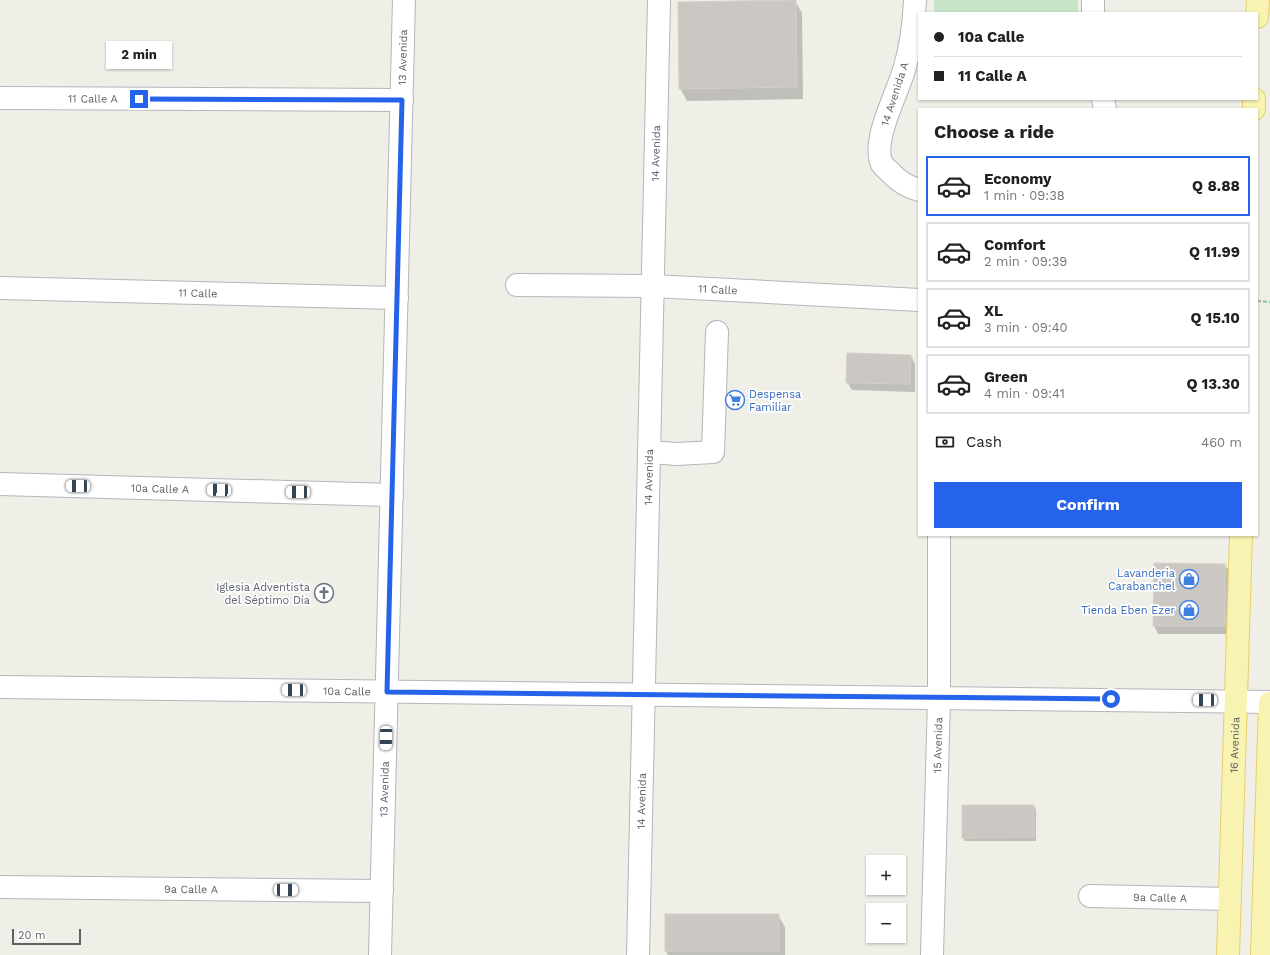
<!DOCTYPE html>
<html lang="en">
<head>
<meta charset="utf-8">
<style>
  body { margin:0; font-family:"Work Sans",sans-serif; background:#f2f2f2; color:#222; height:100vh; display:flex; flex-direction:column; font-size:15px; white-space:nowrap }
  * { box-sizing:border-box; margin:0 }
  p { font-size:13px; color:#767676 }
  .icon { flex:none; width:22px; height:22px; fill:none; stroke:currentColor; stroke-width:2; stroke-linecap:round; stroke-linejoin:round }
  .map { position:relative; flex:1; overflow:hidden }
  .details { position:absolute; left:918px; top:108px; width:340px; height:428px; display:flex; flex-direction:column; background:#fff; border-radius:0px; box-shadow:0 1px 3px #0004 }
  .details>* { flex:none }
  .top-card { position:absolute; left:918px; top:12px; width:340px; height:88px; border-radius:0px; box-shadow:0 1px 3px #0004; display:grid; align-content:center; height:88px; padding:0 16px; background:#fff }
  .tools { position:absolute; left:866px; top:855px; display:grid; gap:8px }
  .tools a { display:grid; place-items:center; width:40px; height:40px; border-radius:0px; background:#fff; box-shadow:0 1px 3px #0004; font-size:20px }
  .scale { position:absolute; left:12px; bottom:10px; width:69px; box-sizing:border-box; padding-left:4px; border:2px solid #5e6166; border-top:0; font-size:11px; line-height:14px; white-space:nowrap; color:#5e6166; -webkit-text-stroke:3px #fff; paint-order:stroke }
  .end { position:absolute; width:18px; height:18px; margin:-9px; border:5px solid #2563eb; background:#fff; box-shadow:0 0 0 2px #fff }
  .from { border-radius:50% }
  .bubble { position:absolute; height:28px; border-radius:0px; background:#fff; box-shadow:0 1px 3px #0004; font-size:13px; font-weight:700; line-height:28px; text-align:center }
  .car { position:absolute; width:12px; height:24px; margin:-12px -6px; border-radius:5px; box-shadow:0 0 3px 1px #0007; background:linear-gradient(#fff 24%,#345 0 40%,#fff 0 76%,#345 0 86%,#fff 0) }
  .top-card b { display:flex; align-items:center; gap:14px; height:38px; font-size:15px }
  .top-card b+b { border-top:1px solid #e0e0e0 }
  .top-card i { width:10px; height:10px; background:#222 }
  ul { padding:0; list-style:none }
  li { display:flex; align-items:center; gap:12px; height:60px; margin:0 8px 6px; padding:0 8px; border:2px solid #e0e0e0; border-radius:0px }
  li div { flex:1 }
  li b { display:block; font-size:15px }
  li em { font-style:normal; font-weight:700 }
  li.on { border-color:#2563eb }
  li>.icon { width:36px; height:36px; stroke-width:1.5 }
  h2 { padding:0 16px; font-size:18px; line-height:48px }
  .pay { display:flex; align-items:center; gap:10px; height:44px; padding:0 16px; font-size:15px }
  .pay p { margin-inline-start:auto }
  .action { display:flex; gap:8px; margin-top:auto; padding:8px 16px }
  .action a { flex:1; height:46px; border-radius:0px; background:#2563eb; color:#fff; font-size:16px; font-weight:700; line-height:46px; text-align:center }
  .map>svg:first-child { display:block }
  .green { fill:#c6e5c8 }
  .shadow { fill:#0003 }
  .building { fill:#cbc8c4; stroke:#d4d0c6 }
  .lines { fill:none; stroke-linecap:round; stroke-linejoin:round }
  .minor-casing { stroke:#b4b6ba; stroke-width:24 }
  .major-casing { stroke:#e7ce68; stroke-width:24 }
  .path { stroke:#9fc6ad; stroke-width:2.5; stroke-dasharray:4 2; stroke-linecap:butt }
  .minor { stroke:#fff; stroke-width:22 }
  .major { stroke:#f9f3b2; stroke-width:22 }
  .route { stroke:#2563eb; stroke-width:5 }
  .labels { text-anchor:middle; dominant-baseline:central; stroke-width:3.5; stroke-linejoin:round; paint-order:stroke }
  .street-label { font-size:11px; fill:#5e6166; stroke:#fff }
  .shop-label { font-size:11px; fill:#366cbe; stroke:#fff; text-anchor:end }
  .worship-label { font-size:11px; fill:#5b616d; stroke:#fff; text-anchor:end }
</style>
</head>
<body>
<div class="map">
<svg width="1270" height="955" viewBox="0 0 1270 955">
  <rect width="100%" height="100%" fill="#efeee7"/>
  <rect class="green" x="934" y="0" width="144" height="13"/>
  <g class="shadow">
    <polygon points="795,1 802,13 803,99 687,101 680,88"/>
    <polygon points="911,356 915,364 915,392 852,390 847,382"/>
    <polygon points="1225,565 1230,573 1229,634 1158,634 1154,626"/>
    <polygon points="1034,806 1036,810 1036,841 965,841 963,838"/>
    <polygon points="666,915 778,915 785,927 785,955 668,955 666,951"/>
  </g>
  <g class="building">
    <polygon points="796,0 797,87 679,89 678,2"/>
    <polygon points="847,353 911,355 910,384 846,383"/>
    <polygon points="1154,563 1225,564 1225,626 1153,626"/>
    <polygon points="962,805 1034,805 1034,837 962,838"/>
    <rect x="665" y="914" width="114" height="37"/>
  </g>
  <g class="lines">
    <defs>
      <g id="minor">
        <path d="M915,0C914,23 911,47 904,70C898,92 871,141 882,164C884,167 888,170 891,173C899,182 908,187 919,190"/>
        <polyline points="1093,0 1093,13"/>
        <path id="s1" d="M0,98L402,100"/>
        <polyline points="1103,99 1105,109"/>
        <path id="s2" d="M517,285L653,286L919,300"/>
        <path id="s3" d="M0,288L397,298"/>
        <polyline points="649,452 677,454 713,452 717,332"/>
        <path id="s4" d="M0,484L392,495"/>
        <path id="s5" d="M0,687L1270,702"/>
        <path id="s6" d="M0,887L382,891"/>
        <path id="s7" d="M1090,896L1230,899"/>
        <path id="s8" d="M380,955L404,0"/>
        <path id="s9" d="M638,955L659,0"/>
        <path id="s10" d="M932,955L939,698V535"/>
      </g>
      <g id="major">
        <polyline points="1257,17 1258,0"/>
        <polyline points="1254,109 1254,99"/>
        <path id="s11" d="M1228,955L1241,535"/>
        <polyline points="1262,955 1270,703"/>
      </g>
    </defs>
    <use href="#minor" class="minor-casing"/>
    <use href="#major" class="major-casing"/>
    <polyline class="path" points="1257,301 1270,302"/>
    <use href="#minor" class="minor"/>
    <use href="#major" class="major"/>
  </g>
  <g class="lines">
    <polyline class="route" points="139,99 402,100 387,692 1111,699"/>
  </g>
  <defs>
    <symbol id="supermarket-ring" viewBox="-11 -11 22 22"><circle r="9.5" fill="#fff" stroke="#3f7fe0" stroke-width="1.5"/><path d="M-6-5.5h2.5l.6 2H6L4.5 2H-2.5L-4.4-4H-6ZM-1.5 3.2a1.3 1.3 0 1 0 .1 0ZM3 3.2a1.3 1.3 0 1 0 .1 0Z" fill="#3f7fe0"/></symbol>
    <symbol id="shop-ring" viewBox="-11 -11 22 22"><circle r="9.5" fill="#fff" stroke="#3f7fe0" stroke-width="1.5"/><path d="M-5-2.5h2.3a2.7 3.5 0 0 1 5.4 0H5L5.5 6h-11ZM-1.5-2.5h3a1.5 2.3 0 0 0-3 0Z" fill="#3f7fe0"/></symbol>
    <symbol id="church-ring" viewBox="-11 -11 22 22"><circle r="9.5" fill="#fff" stroke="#6b7280" stroke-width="1.5"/><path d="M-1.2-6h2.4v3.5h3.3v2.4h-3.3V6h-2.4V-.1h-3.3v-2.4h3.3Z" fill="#6b7280"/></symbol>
  </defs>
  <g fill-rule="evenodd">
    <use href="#supermarket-ring" x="724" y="389" width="22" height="22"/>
    <use href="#shop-ring" x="1178" y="568" width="22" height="22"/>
    <use href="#church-ring" x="313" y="582" width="22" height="22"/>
    <use href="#shop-ring" x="1178" y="599" width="22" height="22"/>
  </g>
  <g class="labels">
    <g class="street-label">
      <text stroke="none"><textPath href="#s8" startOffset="898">13 Avenida</textPath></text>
      <text transform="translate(895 94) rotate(-72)">14 Avenida A</text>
      <text stroke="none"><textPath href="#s1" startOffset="93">11 Calle A</textPath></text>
      <text stroke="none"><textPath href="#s9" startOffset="802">14 Avenida</textPath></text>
      <text stroke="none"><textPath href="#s2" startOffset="201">11 Calle</textPath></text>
      <text stroke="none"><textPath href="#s3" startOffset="198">11 Calle</textPath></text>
      <text stroke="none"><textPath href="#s9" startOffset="478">14 Avenida</textPath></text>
      <text stroke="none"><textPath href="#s4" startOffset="160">10a Calle A</textPath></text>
      <text stroke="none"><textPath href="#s5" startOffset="347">10a Calle</textPath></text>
      <text stroke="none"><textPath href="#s10" startOffset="210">15 Avenida</textPath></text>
      <text stroke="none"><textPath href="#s11" startOffset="210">16 Avenida</textPath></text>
      <text stroke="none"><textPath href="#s8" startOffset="166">13 Avenida</textPath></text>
      <text stroke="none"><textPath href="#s9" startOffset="154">14 Avenida</textPath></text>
      <text stroke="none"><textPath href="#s6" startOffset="191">9a Calle A</textPath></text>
      <text stroke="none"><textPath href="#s7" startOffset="70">9a Calle A</textPath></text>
    </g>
    <g class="shop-label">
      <text x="749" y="394" text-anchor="start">Despensa<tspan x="749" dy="13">Familiar</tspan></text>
      <text x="1175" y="573">Lavanderia<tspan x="1175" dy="13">Carabanchel</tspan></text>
      <text x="1175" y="610">Tienda Eben Ezer</text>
    </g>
    <g class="worship-label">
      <text x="310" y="587">Iglesia Adventista<tspan x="310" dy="13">del Séptimo Día</tspan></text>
    </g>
  </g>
</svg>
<div class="tools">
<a>+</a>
<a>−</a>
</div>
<div class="scale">20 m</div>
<i class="end from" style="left:1111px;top:699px"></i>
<i class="end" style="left:139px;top:99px"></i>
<div class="bubble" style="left:106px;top:41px;width:66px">2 min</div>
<i class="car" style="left:78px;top:486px;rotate:271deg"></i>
<i class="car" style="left:219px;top:490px;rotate:272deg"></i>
<i class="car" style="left:298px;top:492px;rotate:271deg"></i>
<i class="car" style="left:294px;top:690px;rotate:271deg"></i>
<i class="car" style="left:1205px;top:700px;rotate:271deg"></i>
<i class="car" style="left:386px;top:738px;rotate:181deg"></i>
<i class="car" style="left:286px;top:890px;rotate:90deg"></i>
<div class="top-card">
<b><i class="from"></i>10a Calle</b>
<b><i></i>11 Calle A</b>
</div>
<section class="details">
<h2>Choose a ride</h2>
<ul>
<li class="on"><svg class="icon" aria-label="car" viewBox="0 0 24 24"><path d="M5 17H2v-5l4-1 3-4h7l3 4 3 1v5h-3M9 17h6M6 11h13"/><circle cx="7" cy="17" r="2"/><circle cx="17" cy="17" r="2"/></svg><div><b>Economy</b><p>1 min · 09:38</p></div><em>Q 8.88</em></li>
<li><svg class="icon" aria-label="car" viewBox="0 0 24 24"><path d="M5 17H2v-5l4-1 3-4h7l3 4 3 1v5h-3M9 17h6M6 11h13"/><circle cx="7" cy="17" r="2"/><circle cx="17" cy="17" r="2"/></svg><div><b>Comfort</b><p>2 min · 09:39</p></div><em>Q 11.99</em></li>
<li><svg class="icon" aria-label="car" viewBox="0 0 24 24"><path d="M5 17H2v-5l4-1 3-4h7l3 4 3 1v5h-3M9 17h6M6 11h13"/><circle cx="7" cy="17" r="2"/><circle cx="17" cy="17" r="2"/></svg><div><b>XL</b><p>3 min · 09:40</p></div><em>Q 15.10</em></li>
<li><svg class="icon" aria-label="car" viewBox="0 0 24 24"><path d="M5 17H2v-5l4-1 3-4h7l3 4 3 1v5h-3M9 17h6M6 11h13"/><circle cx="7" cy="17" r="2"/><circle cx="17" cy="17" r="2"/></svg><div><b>Green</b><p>4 min · 09:41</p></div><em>Q 13.30</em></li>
</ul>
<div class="pay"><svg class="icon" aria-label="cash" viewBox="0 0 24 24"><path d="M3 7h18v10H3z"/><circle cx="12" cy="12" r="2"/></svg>Cash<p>460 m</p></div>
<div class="action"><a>Confirm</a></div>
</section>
</div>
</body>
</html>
